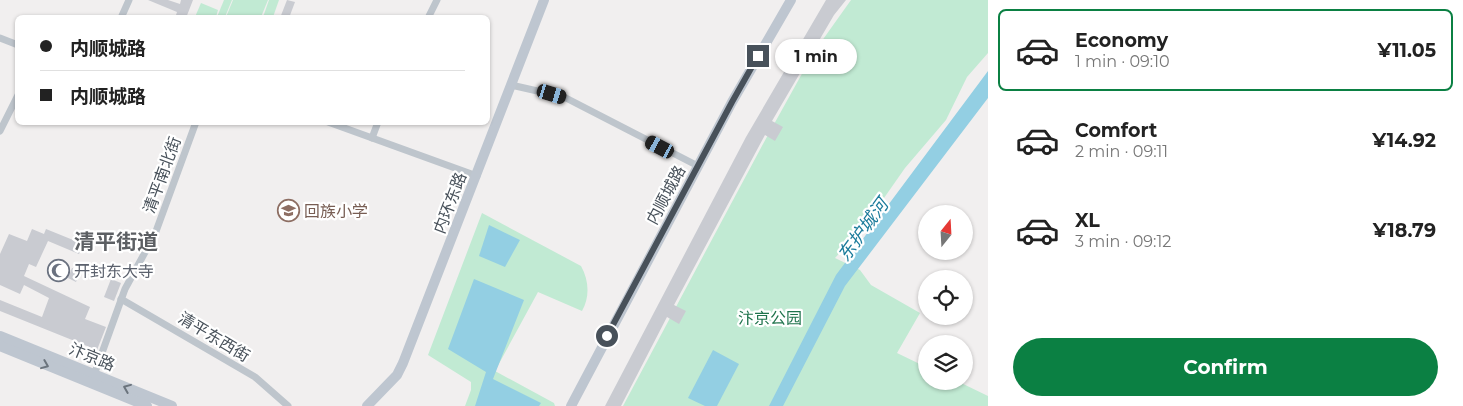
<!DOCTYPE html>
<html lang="en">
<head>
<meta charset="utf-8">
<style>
  body { margin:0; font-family:Montserrat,"Noto Sans SC",sans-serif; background:#f2f2f2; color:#222; height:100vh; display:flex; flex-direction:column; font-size:19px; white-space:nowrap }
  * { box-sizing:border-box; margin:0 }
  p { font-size:16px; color:#767676 }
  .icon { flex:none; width:28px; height:28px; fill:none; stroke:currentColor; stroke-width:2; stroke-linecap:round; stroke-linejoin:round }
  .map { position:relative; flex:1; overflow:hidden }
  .panel { display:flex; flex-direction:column; background:#fff; width:475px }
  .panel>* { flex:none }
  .top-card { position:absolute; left:15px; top:15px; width:475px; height:110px; border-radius:8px; box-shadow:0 1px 4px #0004; display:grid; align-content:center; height:110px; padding:0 25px; background:#fff }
  .needle { width:32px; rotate:18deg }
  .tools { position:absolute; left:918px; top:205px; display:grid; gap:10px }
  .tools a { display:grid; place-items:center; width:55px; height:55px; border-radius:50%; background:#fff; box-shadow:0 1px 4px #0004; font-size:25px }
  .end { position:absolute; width:22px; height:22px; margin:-11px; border:6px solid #48515a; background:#fff; box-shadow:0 0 0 2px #fff }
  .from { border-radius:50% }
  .bubble { position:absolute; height:35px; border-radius:18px; background:#fff; box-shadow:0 1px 4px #0004; font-size:16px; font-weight:700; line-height:35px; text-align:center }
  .car { position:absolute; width:15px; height:30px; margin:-15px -8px; border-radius:6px; box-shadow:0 0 4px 1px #0007; background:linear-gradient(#222 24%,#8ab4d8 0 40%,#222 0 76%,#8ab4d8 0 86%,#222 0) }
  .top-card b { display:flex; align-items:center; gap:18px; height:48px; font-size:19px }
  .top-card b+b { border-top:1px solid #e0e0e0 }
  .top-card i { width:12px; height:12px; background:#222 }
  ul { padding:9px 0 0; list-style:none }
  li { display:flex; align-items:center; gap:15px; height:82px; margin:0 10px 8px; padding:0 15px; border:2px solid transparent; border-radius:8px }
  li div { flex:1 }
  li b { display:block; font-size:19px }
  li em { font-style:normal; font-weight:700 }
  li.active { border-color:#0b8043 }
  li>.icon { width:45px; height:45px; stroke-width:1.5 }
  .action { display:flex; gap:10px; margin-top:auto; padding:10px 25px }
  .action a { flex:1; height:58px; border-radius:30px; background:#0b8043; color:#fff; font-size:20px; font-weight:700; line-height:58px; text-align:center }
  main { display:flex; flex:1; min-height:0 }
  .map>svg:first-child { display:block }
  .green { fill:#c1ead3 }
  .water { fill:#93cfe3 }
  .building { fill:#c9cbd1 }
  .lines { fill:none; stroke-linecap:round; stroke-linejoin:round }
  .street { stroke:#bec5cc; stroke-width:7 }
  .secondary { stroke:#bec6d0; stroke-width:10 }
  .oneway { stroke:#6b747d }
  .route { stroke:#48515a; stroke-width:6 }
  .labels { text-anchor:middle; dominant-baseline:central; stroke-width:4.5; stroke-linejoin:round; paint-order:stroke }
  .street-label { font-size:16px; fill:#48515a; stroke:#fff }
  .education-label { font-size:16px; fill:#785e54; stroke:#fff; text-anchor:start }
  .worship-label { font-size:16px; fill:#5b616d; stroke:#fff; text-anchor:start }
  .park-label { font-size:16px; fill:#20744d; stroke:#fff }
  .water-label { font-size:18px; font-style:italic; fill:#1b7b9b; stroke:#fff }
  .district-label { font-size:21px; font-weight:bold; fill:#5c5f63; stroke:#fff }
</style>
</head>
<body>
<main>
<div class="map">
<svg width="988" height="406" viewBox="0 0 988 406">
  <rect width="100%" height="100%" fill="#f1efef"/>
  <g class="green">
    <polygon points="224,0 232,0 225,17 217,17"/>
    <polygon points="233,0 268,0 261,17 226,17"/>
    <polygon points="269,0 279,0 273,17 263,17"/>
    <polygon points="851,0 988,0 988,53 967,77 946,120 905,168 863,228 835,258 860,270 871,285 920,313 897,353 926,367 926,381 957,381 988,396 988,406 623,406 763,144 814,52"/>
    <polygon points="201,3 218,10 216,17 195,17"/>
    <path d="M482,213L581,266C589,280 590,297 582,311L538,292L495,371L554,403L555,406H465L471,390V382L428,355Z"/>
  </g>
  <g class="water">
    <polygon points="988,71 988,98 845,286 783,406 769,406 836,275"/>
    <polygon points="489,225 520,240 505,267 479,256"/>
    <polygon points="474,279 524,300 493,379 541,403 539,406 475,406 486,372 448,349"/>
    <polygon points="713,350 739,364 717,406 705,406 688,398"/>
  </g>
  <g class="building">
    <polygon points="148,0 168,0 180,4 181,0 193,0 186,18 175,18 177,12"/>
    <polygon points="287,0 295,2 289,18 280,18"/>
    <polygon points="826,0 846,0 834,15 772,121 783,127 775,141 765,135 674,305 686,311 679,324 667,317 621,406 605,406 746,137"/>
    <polygon points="32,229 44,234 46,229 83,244 79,254 48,241 36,267 29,264 24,276 90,307 85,319 106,327 97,350 0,311 0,300 42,317 49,298 24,285 20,294 0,285 0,254 9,234 27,241"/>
    <polygon points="72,268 80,271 76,282 68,278"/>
    <polygon points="111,279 121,283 114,301 104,297"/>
  </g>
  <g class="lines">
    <g class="street">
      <polyline points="121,18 129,0"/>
      <polyline points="428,18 437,0"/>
      <polyline points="0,38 18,45"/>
      <polyline points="511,85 564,97 698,166"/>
      <polyline points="328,122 477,176"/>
      <polyline points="0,131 18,95"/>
      <polyline points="372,138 378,122"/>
      <polyline points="121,299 255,377 288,406"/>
      <polyline points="94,375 125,289 155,234 196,122"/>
    </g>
    <g class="secondary">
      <polyline points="0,336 172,406"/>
      <polyline points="0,346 147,406"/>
      <polyline points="367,406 397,375 403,363 544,0"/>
      <polyline points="571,406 732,102 791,0"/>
    </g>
  </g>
  <defs><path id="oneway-chevron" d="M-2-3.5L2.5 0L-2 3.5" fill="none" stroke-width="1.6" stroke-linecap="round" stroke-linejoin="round" transform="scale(1.25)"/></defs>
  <g class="oneway">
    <use href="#oneway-chevron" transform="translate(45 365) rotate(22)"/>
    <use href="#oneway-chevron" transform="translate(127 388) rotate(-158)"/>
  </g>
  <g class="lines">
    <polyline class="route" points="607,336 732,102 758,56"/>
  </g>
  <defs>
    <symbol id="school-ring" viewBox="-11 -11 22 22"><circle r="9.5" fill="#fff" stroke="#8d6e63" stroke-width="1.5"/><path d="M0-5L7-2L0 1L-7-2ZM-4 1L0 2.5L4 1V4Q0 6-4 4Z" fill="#8d6e63"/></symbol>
    <symbol id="mosque-ring" viewBox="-11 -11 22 22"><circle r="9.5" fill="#fff" stroke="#6b7280" stroke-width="1.5"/><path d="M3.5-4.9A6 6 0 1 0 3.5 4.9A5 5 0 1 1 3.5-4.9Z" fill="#6b7280"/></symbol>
  </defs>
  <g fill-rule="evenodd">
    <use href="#school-ring" x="276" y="198" width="25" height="25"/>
    <use href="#mosque-ring" x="46" y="258" width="25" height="25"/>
  </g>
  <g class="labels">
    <g class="street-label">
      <text transform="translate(162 175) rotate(-70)">清平南北街</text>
      <text transform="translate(666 195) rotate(-62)">内顺城路</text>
      <text transform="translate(450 203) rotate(-69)">内环东路</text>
      <text transform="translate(214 337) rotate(31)">清平东西街</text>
      <text transform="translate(92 357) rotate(22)">汴京路</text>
    </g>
    <g class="education-label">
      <text x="304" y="211">回族小学</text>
    </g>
    <g class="worship-label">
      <text x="74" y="271">开封东大寺</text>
    </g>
    <g class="park-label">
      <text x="770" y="318">汴京公园</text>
    </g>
    <g class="water-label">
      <text transform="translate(863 230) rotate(-54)">东护城河</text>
    </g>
    <g class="district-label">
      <text x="116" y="241">清平街道</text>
    </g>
  </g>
</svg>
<div class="tools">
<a><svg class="needle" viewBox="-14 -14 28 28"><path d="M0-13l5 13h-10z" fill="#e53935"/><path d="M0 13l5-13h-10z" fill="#767676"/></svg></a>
<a><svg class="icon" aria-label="locate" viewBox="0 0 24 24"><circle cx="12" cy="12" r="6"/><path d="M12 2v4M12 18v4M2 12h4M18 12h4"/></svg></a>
<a><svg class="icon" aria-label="layers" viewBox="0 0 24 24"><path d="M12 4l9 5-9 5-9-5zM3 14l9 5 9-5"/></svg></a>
</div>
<i class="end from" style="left:607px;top:336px"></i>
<i class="end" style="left:758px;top:56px"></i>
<div class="bubble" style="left:775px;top:39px;width:82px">1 min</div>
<i class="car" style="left:552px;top:94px;rotate:107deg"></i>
<i class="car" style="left:660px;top:147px;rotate:298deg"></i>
<div class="top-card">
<b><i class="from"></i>内顺城路</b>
<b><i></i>内顺城路</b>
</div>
</div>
<section class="panel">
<ul>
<li class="active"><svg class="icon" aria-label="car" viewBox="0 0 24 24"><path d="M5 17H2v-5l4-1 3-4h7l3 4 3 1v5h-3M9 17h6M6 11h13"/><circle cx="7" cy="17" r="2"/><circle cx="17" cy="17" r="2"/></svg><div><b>Economy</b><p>1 min · 09:10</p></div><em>¥11.05</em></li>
<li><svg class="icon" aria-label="car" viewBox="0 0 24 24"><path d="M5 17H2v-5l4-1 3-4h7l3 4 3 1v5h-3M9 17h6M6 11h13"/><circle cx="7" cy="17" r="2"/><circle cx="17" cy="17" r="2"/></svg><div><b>Comfort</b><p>2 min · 09:11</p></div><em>¥14.92</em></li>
<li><svg class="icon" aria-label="car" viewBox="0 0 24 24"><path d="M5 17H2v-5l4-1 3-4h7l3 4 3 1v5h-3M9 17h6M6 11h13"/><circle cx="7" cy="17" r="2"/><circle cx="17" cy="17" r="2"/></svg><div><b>XL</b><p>3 min · 09:12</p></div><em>¥18.79</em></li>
</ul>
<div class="action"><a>Confirm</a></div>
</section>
</main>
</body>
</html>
